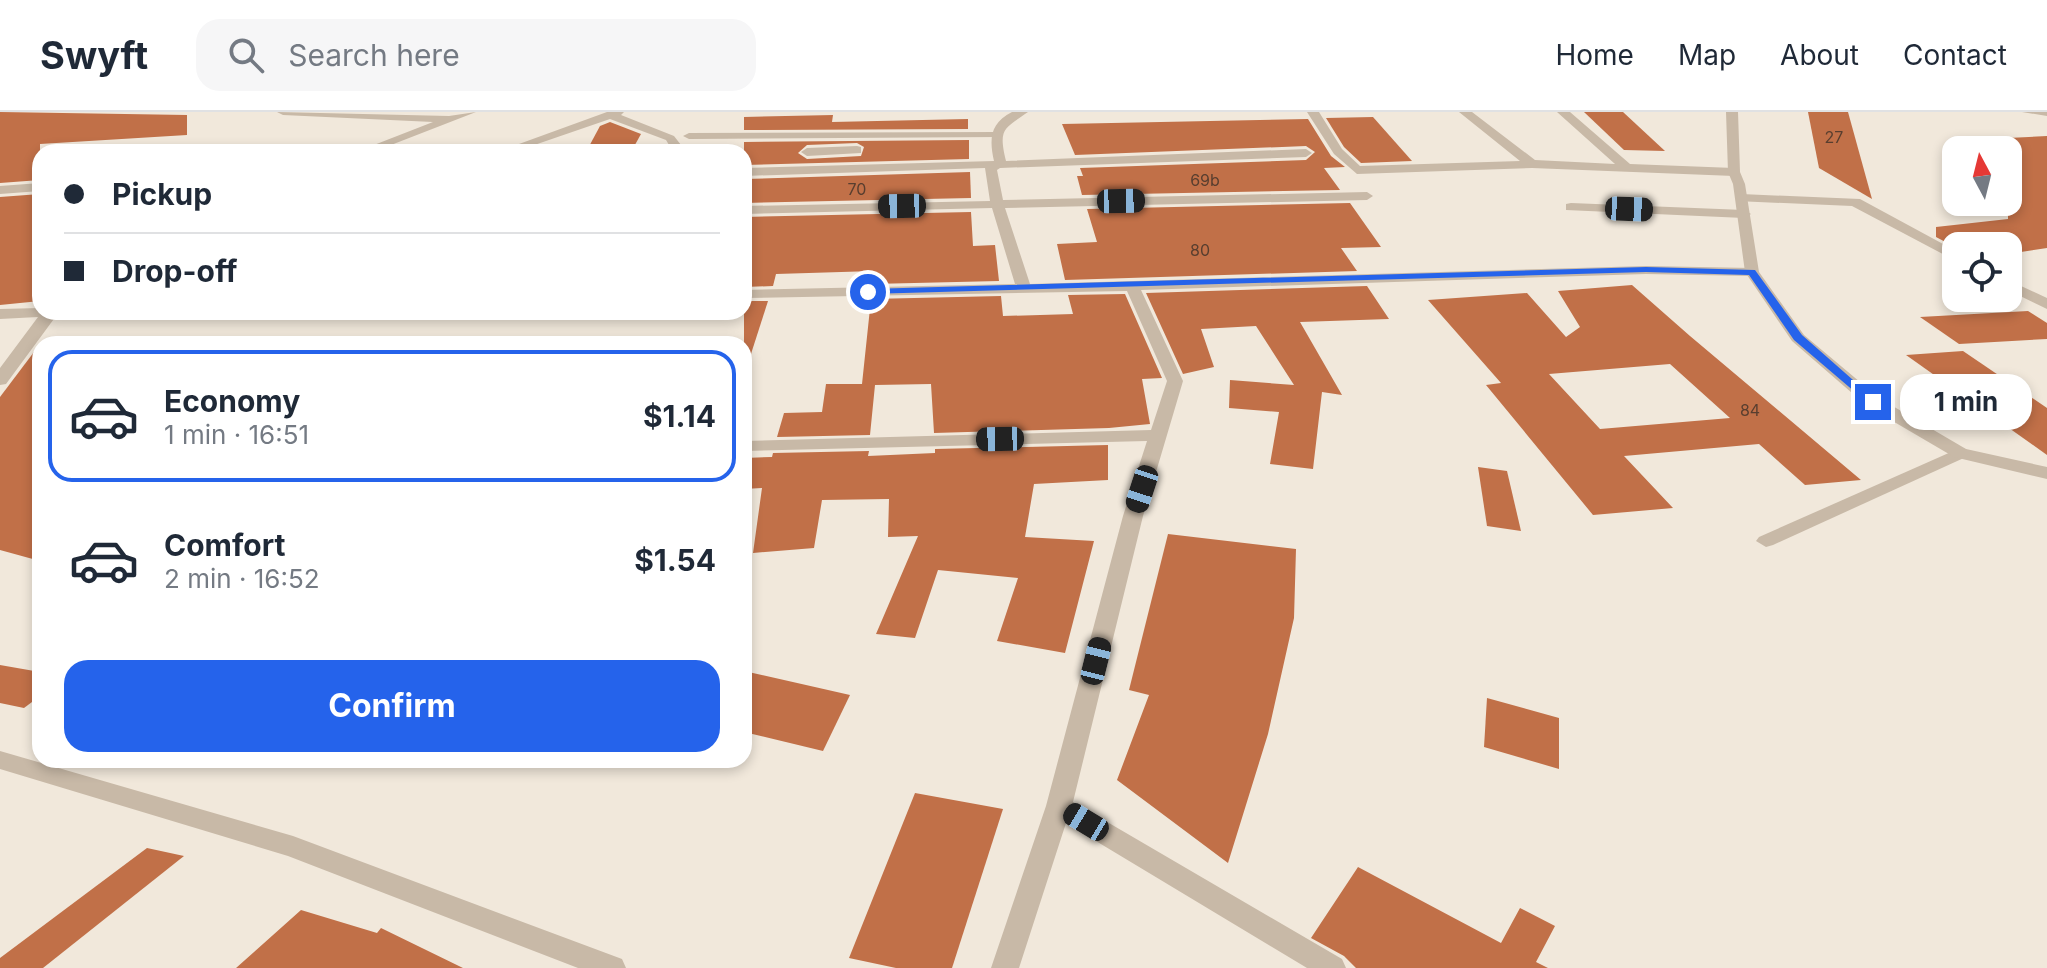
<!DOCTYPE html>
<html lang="en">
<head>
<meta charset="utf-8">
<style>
  body { margin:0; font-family:Inter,sans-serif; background:#f6f6f7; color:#1f2937; height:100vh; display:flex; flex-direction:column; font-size:30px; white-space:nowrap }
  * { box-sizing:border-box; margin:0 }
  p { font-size:26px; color:#747a83 }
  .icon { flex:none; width:44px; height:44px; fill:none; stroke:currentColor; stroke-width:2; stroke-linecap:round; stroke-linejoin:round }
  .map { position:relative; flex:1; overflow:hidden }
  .side { position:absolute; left:32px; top:224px; width:720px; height:432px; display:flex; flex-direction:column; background:#fff; border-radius:24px; box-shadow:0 4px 12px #0003 }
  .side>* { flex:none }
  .top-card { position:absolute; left:32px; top:32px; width:720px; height:176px; border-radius:24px; box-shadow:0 4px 12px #0003; display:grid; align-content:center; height:176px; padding:0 32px; background:#fff }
  .needle { width:52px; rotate:353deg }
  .fabs { position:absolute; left:1942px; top:24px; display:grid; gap:16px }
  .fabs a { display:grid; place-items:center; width:80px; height:80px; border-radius:16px; background:#fff; box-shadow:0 4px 12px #0003; font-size:40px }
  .end { position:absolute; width:36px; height:36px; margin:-18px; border:10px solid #2563eb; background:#fff; box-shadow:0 0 0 4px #fff }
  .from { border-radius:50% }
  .bubble { position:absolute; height:56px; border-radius:24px; background:#fff; box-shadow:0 4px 12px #0003; font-size:26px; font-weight:700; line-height:56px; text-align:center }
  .car { position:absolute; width:24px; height:48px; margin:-24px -12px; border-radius:10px; box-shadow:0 0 6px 2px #0007; background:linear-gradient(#222 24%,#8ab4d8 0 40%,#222 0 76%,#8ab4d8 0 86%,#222 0) }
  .top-card b { display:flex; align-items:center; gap:28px; height:76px; font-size:30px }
  .top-card b+b { border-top:2px solid #e0e1e3 }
  .top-card i { width:20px; height:20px; background:#1f2937 }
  ul { padding:14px 0 0; list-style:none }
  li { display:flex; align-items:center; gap:24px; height:132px; margin:0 16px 12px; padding:0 16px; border:4px solid transparent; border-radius:24px }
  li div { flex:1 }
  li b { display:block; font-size:30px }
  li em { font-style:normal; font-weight:700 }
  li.active { border-color:#2563eb }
  li>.icon { width:72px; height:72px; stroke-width:1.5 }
  .action { display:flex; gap:16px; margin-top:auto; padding:16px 32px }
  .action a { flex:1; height:92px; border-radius:24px; background:#2563eb; color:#fff; font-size:32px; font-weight:700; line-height:92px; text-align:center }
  header { display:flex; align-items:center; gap:48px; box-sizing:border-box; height:112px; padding:0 40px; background:#fff; border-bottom:2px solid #e0e1e3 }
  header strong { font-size:38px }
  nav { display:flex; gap:44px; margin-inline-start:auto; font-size:28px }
  .search { width:560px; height:72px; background:#f6f6f7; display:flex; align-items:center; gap:20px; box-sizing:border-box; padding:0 28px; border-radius:24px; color:#747a83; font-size:30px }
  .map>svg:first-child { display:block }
  .building { fill:#c17048; fill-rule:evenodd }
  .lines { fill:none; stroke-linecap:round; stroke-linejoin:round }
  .service { fill:#c8b9a7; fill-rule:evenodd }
  .minor { fill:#c8b9a7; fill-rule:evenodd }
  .tertiary { fill:#c8b9a7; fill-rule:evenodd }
  .route { fill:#2563eb }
  .labels { text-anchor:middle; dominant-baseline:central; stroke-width:6; stroke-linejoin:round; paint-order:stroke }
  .number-label { font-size:16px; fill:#583e2f }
</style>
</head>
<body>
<header>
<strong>Swyft</strong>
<div class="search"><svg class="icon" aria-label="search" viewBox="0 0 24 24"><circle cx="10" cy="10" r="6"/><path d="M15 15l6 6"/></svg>Search here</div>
<nav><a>Home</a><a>Map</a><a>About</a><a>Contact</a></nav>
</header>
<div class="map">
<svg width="2047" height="856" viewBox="0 0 2047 856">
  <rect width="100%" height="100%" fill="#f1e8db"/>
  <g class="building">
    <polygon points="0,0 187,3 187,23 40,32 40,68 0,71"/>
    <polygon points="1584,0 1623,0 1665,39 1624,38"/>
    <polygon points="1808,0 1848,0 1872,87 1819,56"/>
    <polygon points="833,3 832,10 968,7 968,17 744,18 744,5"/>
    <polygon points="1373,5 1412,49 1361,51 1344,35 1326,6"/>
    <polygon points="1308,7 1331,44 1345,55 1324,56 1340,78 1082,83 1077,64 1083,64 1080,56 1306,48 1315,40 1306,34 1075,43 1062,12"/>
    <polygon points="610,10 641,22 631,40 586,40 600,14"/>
    <polygon points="2047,24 2047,136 2008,142 2008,134 1953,134 1936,125 1936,115 2008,107 2008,26"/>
    <path d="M969,28V47L744,53V30ZM857,31L864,35L861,44L807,47L798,41L807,33Z"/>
    <polygon points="970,60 971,86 744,91 744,67"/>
    <polygon points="40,82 40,189 0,193 0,85"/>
    <polygon points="1350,91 1381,135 1341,136 1357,159 1065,168 1057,132 1097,130 1087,97"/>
    <polygon points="971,100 973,134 995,133 999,169 872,172 874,159 776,162 773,174 744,175 744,105"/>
    <path d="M1632,173L1690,224L1861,368L1805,373L1759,332L1624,344L1673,396L1593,403L1486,273L1501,271L1428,188L1527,181L1566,225L1580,215L1558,179ZM1670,252L1730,306L1600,317L1549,262Z"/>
    <polygon points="1367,174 1389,207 1300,210 1342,283 1322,280 1313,357 1270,352 1279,300 1229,296 1230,268 1294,273 1256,214 1201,217 1214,255 1183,262 1146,181"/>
    <polygon points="1125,182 1162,266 1142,267 1150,312 1109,316 934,321 931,272 875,273 870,323 777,325 784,301 822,300 826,272 862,272 871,187 1001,184 1003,204 1073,202 1068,183"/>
    <polygon points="744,189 768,189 750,245 744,244"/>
    <polygon points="2028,199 2047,211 2047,227 1959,232 1920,205"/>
    <polygon points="40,232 40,449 0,438 0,285"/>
    <polygon points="1963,239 2047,296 2047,343 1906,243"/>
    <polygon points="1108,333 1108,368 1034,372 1025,425 1094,429 1065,541 997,529 1018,466 938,458 915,526 876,522 918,424 888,425 889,387 822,388 814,436 753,441 762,376 744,377 744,346 772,345 773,341 869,339 868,344 935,341 935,337"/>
    <polygon points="1478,355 1507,359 1521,419 1487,414"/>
    <polygon points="1168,422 1296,437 1294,506 1268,622 1228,751 1117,668 1149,583 1129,578"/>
    <polygon points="0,553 40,560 40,584 24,596 0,591"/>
    <polygon points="744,559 850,583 823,639 744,620"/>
    <polygon points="1487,586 1559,606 1559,657 1484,635"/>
    <polygon points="915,681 1003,697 952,856 896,856 849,846"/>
    <polygon points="147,736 184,744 43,856 0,856 0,846"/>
    <polygon points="1358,755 1501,831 1520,796 1555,814 1536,850 1548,856 1356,856 1344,844 1311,826"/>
    <polygon points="301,798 377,821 381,816 463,856 236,856"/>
  </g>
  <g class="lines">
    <g class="service">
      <polygon points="996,20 1002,23 1000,25 689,27 683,24 689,21"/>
      <polygon points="857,34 861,35 861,41 807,44 801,40 807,36"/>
      <polygon points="1960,336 1966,337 1969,341 1966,345 1773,433 1766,435 1756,429 1759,425"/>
    </g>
    <g class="minor">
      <polygon points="277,0 449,4 476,0 373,40 356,40 433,10 283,3"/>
      <polygon points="607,0 624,0 621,3 674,24 681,33 675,40 663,40 669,33 666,28 610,7 514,40 497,40"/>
      <path d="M1012,0H1028C1004,17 998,16 1006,49L1306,37L1312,41L1306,45L1000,56L997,58L1003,88L1367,80L1373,84L1367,88L1005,96L1030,172L1646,154L1752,156L1759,160L1752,164L1646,162L1141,178L1183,269L1143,404L1073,690L1342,847L1346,856H1307L1066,711L1019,856H991L1046,694L1123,404L1147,329L744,339V329L1151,318L1167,269L1127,179L744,186V178L1015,172L992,96L744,102V94L990,89L985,56L744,64V56L994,49C989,27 990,11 1012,0Z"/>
      <polygon points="1307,0 1319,0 1342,37 1360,54 1520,49 1459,0 1472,0 1535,48 1615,52 1557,0 1570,0 1630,52 1734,56 1740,60 1734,64 1532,56 1357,62 1334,42"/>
      <polygon points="2022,0 2047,0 2047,4"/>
      <polygon points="40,71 40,79 0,82 0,74"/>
      <polygon points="1741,82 1860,87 1956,139 1956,149 1852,94 1736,89 1736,83"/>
      <polygon points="1571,91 1744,98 1751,102 1744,106 1566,98 1566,92"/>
      <polygon points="2008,168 2047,186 2047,197 2008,178"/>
      <polygon points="40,196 40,200 59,200 6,272 0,273 0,256 38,205 0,207 0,197"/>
      <polygon points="0,639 293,724 622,847 626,856 578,856 288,744 0,657"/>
    </g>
    <polygon class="tertiary" points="1726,0 1738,0 1740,60 1745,72 1759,160 1804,223 1879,286 1966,337 2047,355 2047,367 1954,345 1867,294 1792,229 1745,160 1733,72 1728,60"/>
  </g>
  <polygon class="route" points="1646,155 1755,158 1802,223 1878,290 1869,292 1794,228 1749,163 1646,160 868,182 864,180 868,177"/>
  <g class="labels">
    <g class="number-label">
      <text x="1834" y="25">27</text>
      <text x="1205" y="68">69b</text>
      <text x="857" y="77">70</text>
      <text x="1200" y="138">80</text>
      <text x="1750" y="298">84</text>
    </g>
  </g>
</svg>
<div class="fabs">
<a><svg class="needle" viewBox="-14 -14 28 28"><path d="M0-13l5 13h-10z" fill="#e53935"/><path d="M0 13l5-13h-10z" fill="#747a83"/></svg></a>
<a><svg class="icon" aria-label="locate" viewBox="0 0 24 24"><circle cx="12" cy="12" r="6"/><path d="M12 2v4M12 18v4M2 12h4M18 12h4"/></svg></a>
</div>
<i class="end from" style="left:868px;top:180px"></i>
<i class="end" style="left:1873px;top:290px"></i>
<div class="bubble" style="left:1900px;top:262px;width:132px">1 min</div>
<i class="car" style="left:1121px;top:89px;rotate:89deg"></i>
<i class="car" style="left:902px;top:94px;rotate:269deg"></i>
<i class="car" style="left:1629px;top:97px;rotate:92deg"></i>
<i class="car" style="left:1000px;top:327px;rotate:269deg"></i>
<i class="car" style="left:1142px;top:377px;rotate:198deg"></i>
<i class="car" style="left:1096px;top:549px;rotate:14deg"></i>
<i class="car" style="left:1086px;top:710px;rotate:301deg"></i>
<div class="top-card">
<b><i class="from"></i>Pickup</b>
<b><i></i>Drop-off</b>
</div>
<section class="side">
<ul>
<li class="active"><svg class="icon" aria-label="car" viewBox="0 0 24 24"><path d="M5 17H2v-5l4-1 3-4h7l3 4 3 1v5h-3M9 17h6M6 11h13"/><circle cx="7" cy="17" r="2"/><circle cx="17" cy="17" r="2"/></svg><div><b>Economy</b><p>1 min · 16:51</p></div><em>$1.14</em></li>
<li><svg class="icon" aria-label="car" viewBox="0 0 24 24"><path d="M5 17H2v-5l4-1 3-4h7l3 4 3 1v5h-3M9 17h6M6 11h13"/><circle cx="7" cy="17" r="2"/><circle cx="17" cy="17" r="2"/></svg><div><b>Comfort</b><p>2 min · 16:52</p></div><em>$1.54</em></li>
</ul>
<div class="action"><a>Confirm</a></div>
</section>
</div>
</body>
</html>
